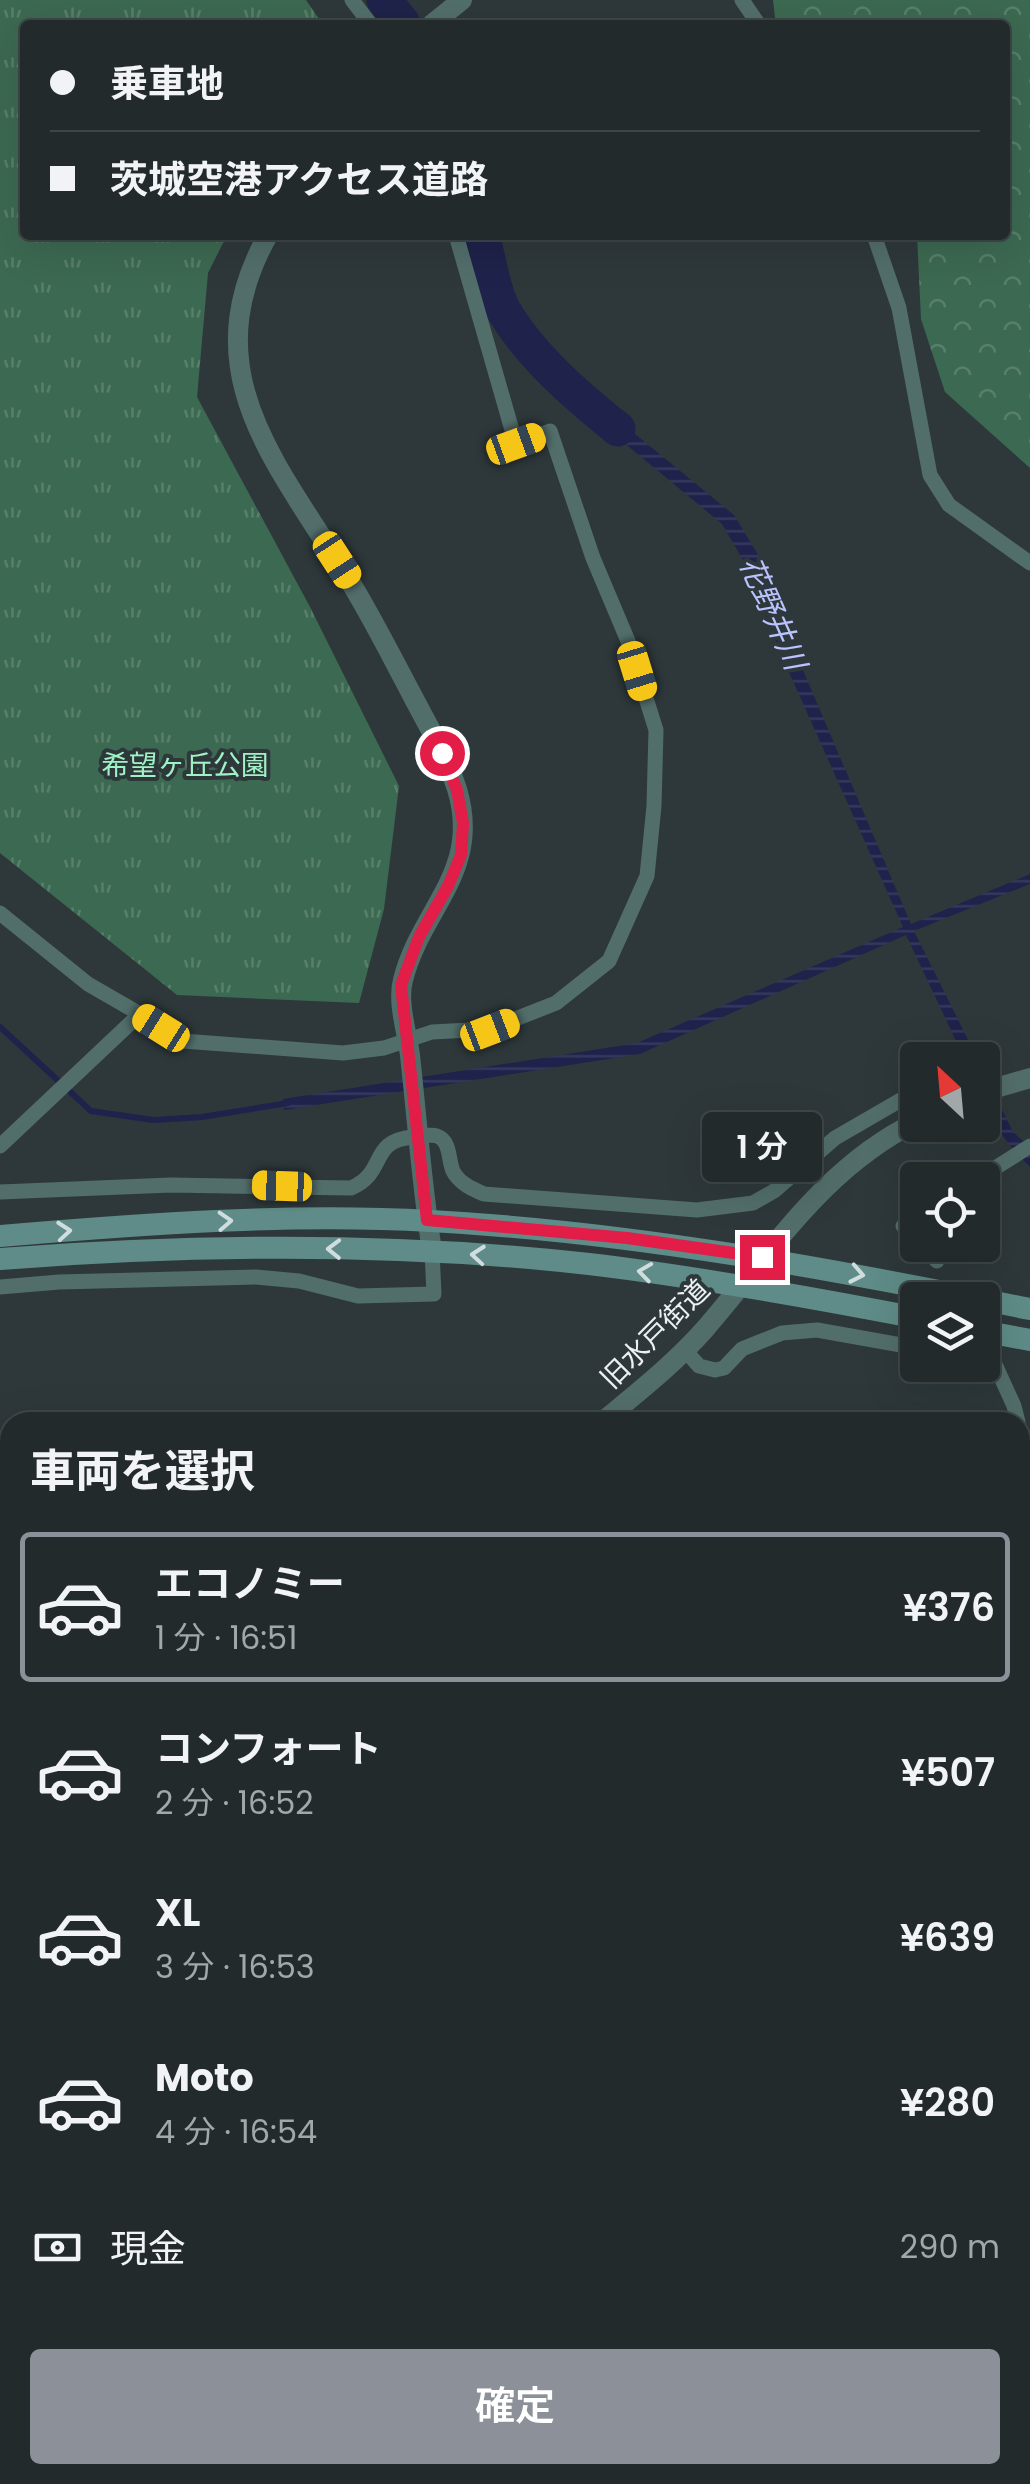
<!DOCTYPE html>
<html lang="ja">
<head>
<meta charset="utf-8">
<style>
  body { margin:0; font-family:Poppins,"Noto Sans JP",sans-serif; background:#2a3234; color:#f1f3f6; height:100vh; display:flex; flex-direction:column; font-size:38px; white-space:nowrap }
  * { box-sizing:border-box; margin:0 }
  p { font-size:32px; color:#a2a7a9 }
  .icon { flex:none; width:55px; height:55px; fill:none; stroke:currentColor; stroke-width:2; stroke-linecap:round; stroke-linejoin:round }
  .map { position:relative; flex:1; overflow:hidden }
  .drawer { position:absolute; left:0px; top:1412px; width:1030px; height:1072px; display:flex; flex-direction:column; background:#222a2c; border-radius:30px 30px 0 0; box-shadow:0 10px 40px #0002,0 0 0 2px #3f4648 }
  .drawer>* { flex:none }
  .hud { position:absolute; left:20px; top:20px; width:990px; height:220px; border-radius:10px; box-shadow:0 10px 40px #0002,0 0 0 2px #3f4648; display:grid; align-content:center; height:220px; padding:0 30px; background:#222a2c }
  .needle { width:65px; rotate:334deg }
  .controls { position:absolute; left:900px; top:1042px; display:grid; gap:20px }
  .controls a { display:grid; place-items:center; width:100px; height:100px; border-radius:10px; background:#222a2c; box-shadow:0 10px 40px #0002,0 0 0 2px #3f4648; font-size:50px }
  .end { position:absolute; width:45px; height:45px; margin:-22px; border:12px solid #e11d48; background:#fff; box-shadow:0 0 0 5px #fff }
  .from { border-radius:50% }
  .bubble { position:absolute; height:70px; border-radius:10px; background:#222a2c; box-shadow:0 10px 40px #0002,0 0 0 2px #3f4648; font-size:32px; font-weight:600; line-height:70px; text-align:center }
  .car { position:absolute; width:30px; height:60px; margin:-30px -15px; border-radius:12px; box-shadow:0 0 8px 2px #0007; background:linear-gradient(#f5c518 24%,#345 0 40%,#f5c518 0 76%,#345 0 86%,#f5c518 0) }
  .hud b { display:flex; align-items:center; gap:35px; height:95px; font-size:38px }
  .hud b+b { border-top:2px solid #3f4648 }
  .hud i { width:25px; height:25px; background:#f1f3f6 }
  ul { padding:0; list-style:none }
  li { display:flex; align-items:center; gap:30px; height:150px; margin:0 20px 15px; padding:0 10px; border:5px solid transparent; border-radius:10px }
  li div { flex:1 }
  li b { display:block; font-size:38px }
  li em { font-style:normal; font-weight:600 }
  li.on { border-color:#8c9099 }
  li>.icon { width:90px; height:90px; stroke-width:1.5 }
  h2 { padding:0 30px; font-size:45px; line-height:120px }
  .pay { display:flex; align-items:center; gap:25px; height:110px; padding:0 30px; font-size:38px }
  .pay p { margin-inline-start:auto }
  .button { display:flex; gap:20px; margin-top:auto; padding:20px 30px }
  .button a { flex:1; height:115px; border-radius:10px; background:#8c9099; color:#fff; font-size:40px; font-weight:600; line-height:115px; text-align:center }
  .map>svg:first-child { display:block }
  .grass { fill:url(#grass-tufts) }
  .forest { fill:url(#forest-crowns) }
  .water { fill:url(#water-rules) }
  .lines { fill:none; stroke-linecap:round; stroke-linejoin:round }
  .stream { stroke:#1f224a; stroke-width:6 }
  .river { stroke:#1f224a; stroke-width:35 }
  .minor { stroke:#526e6b; stroke-width:15 }
  .tertiary { stroke:#526e6b; stroke-width:20 }
  .secondary { stroke:#5f8c88; stroke-width:22 }
  .oneway { stroke:#cfddde }
  .route { stroke:#e11d48; stroke-width:12 }
  .labels { text-anchor:middle; dominant-baseline:central; stroke-width:8; stroke-linejoin:round; paint-order:stroke }
  .park-label { font-size:28px; fill:#9ff2c4; stroke:#2e383b }
  .street-label { font-size:28px; fill:#ebf1f3; stroke:#2e383b }
  .water-label { font-size:30px; font-style:italic; fill:#bac3fd; stroke:#2e383b }
</style>
</head>
<body>
<div class="map">
<svg width="1030" height="2484" viewBox="0 0 1030 2484">
  <defs>
    <pattern id="grass-tufts" width="24" height="20" patternUnits="userSpaceOnUse" patternTransform="scale(2.5)"><rect width="24" height="20" fill="#3c6951"/><path d="M3 7l-1-3M5 7V3M7 7l1-3M15 17l-1-3M17 17v-4M19 17l1-3" fill="none" stroke="#587f6a"/></pattern>
    <pattern id="forest-crowns" width="20" height="18" patternUnits="userSpaceOnUse" patternTransform="scale(2.5)"><rect width="20" height="18" fill="#3c6951"/><path d="M2 6a3 3 0 1 1 6 0M12 15a3 3 0 1 1 6 0" fill="none" stroke="#587f6a"/></pattern>
    <pattern id="water-rules" width="6" height="5" patternUnits="userSpaceOnUse" patternTransform="scale(2.5)"><rect width="6" height="5" fill="#1f224a"/><path d="M0 2.5h6" fill="none" stroke="#35385c"/></pattern>
  </defs>
  <rect width="100%" height="100%" fill="#2e383b"/>
  <polygon class="grass" points="0,0 306,0 323,25 25,25 25,235 227,235 208,273 197,397 310,607 399,786 384,909 359,1003 177,995 0,853"/>
  <polygon class="forest" points="773,0 1030,0 1030,468 945,392 921,319 917,235 1005,235 1005,25 780,25 775,18"/>
  <g class="water">
    <polygon points="585,393 734,515 757,553 797,656 911,924 1030,874 1030,884 914,931 978,1060 965,1060 906,935 640,1054 284,1110 283,1099 637,1043 903,927 784,661 743,560 722,524 576,403"/>
    <path d="M982,1070L1013,1132L1030,1147V1167C1000,1136 983,1114 982,1070Z"/>
  </g>
  <g class="lines">
    <polyline class="stream" points="0,1027 91,1111 153,1120 202,1117 288,1103"/>
    <g class="river">
      <polyline points="384,0 402,22"/>
      <path d="M482,235C489,258 492,290 504,311C531,357 577,396 618,429"/>
    </g>
    <g class="minor">
      <polyline points="352,0 371,25"/>
      <polyline points="742,0 759,25"/>
      <polyline points="874,235 899,308 930,475 949,505 1030,563"/>
      <polyline points="0,913 88,984 140,1014"/>
      <polyline points="0,1146 140,1014 183,1041 343,1053 384,1048 432,1032 490,1029 556,1003 609,961 647,876 654,806 656,730 628,641 593,558 550,431 516,444 456,235"/>
      <polyline points="976,1180 1030,1146"/>
      <path d="M0,1192L171,1185L351,1188C388,1172 368,1141 413,1137C420,1136 431,1134 437,1136C451,1141 448,1160 453,1171C459,1183 472,1189 484,1194L697,1210L753,1203L774,1191L835,1138L918,1090"/>
      <polyline points="918,1217 903,1226 918,1240"/>
      <polyline points="922,1245 937,1261"/>
      <polyline points="0,1287 59,1282 256,1277 299,1281 358,1296 434,1294 432,1251"/>
      <polyline points="685,1350 699,1366 715,1370 724,1368 742,1349 782,1333 817,1330 918,1348"/>
      <polyline points="982,1360 994,1362 1014,1406 1018,1422"/>
      <polyline points="1020,1432 1021,1504 1030,1557"/>
      <polyline points="1020,1725 1030,1714"/>
    </g>
    <g class="tertiary">
      <polyline points="431,25 462,0"/>
      <path d="M268,235C194,367 271,456 341,567C367,607 388,650 411,693C427,724 446,755 457,789C482,872 421,908 403,980C397,1002 407,1032 410,1055C417,1120 422,1186 432,1251"/>
      <polyline points="982,1092 1030,1078"/>
      <path d="M602,1422C637,1393 674,1364 705,1329C771,1253 823,1167 918,1121"/>
      <polyline points="0,1956 10,1949"/>
    </g>
    <g class="secondary">
      <path d="M0,1236C143,1224 288,1213 431,1221C634,1232 831,1269 1030,1309"/>
      <path d="M0,1259C196,1244 393,1242 589,1264C699,1277 809,1297 918,1318"/>
      <polyline points="982,1331 1030,1340"/>
    </g>
  </g>
  <defs><path id="oneway-chevron" d="M-2-3.5L2.5 0L-2 3.5" fill="none" stroke-width="1.6" stroke-linecap="round" stroke-linejoin="round" transform="scale(2.5)"/></defs>
  <g class="oneway">
    <use href="#oneway-chevron" transform="translate(225 1221) rotate(-3)"/>
    <use href="#oneway-chevron" transform="translate(64 1231) rotate(-5)"/>
    <use href="#oneway-chevron" transform="translate(334 1249) rotate(-179)"/>
    <use href="#oneway-chevron" transform="translate(478 1255) rotate(-175)"/>
    <use href="#oneway-chevron" transform="translate(645 1272) rotate(-172)"/>
    <use href="#oneway-chevron" transform="translate(857 1274) rotate(11)"/>
  </g>
  <g class="lines">
    <polyline class="route" points="442,753 457,790 463,823 461,855 448,886 419,937 401,985 427,1220 627,1238 762,1257"/>
  </g>
  <g class="labels">
    <g class="park-label">
      <text x="185" y="765">希望ヶ丘公園</text>
    </g>
    <g class="street-label">
      <text transform="translate(655 1334) rotate(-45)">旧水戸街道</text>
    </g>
    <g class="water-label">
      <text transform="translate(773 613) rotate(66)">花野井川</text>
    </g>
  </g>
</svg>
<div class="controls">
<a><svg class="needle" viewBox="-14 -14 28 28"><path d="M0-13l5 13h-10z" fill="#e53935"/><path d="M0 13l5-13h-10z" fill="#a2a7a9"/></svg></a>
<a><svg class="icon" aria-label="locate" viewBox="0 0 24 24"><circle cx="12" cy="12" r="6"/><path d="M12 2v4M12 18v4M2 12h4M18 12h4"/></svg></a>
<a><svg class="icon" aria-label="layers" viewBox="0 0 24 24"><path d="M12 4l9 5-9 5-9-5zM3 14l9 5 9-5"/></svg></a>
</div>
<i class="end from" style="left:442px;top:753px"></i>
<i class="end" style="left:762px;top:1257px"></i>
<div class="bubble" style="left:702px;top:1112px;width:120px">1 分</div>
<i class="car" style="left:516px;top:444px;rotate:70deg"></i>
<i class="car" style="left:337px;top:560px;rotate:147deg"></i>
<i class="car" style="left:637px;top:671px;rotate:163deg"></i>
<i class="car" style="left:161px;top:1028px;rotate:302deg"></i>
<i class="car" style="left:490px;top:1030px;rotate:69deg"></i>
<i class="car" style="left:282px;top:1186px;rotate:272deg"></i>
<div class="hud">
<b><i class="from"></i>乗車地</b>
<b><i></i>茨城空港アクセス道路</b>
</div>
<section class="drawer">
<h2>車両を選択</h2>
<ul>
<li class="on"><svg class="icon" aria-label="car" viewBox="0 0 24 24"><path d="M5 17H2v-5l4-1 3-4h7l3 4 3 1v5h-3M9 17h6M6 11h13"/><circle cx="7" cy="17" r="2"/><circle cx="17" cy="17" r="2"/></svg><div><b>エコノミー</b><p>1 分 · 16:51</p></div><em>¥376</em></li>
<li><svg class="icon" aria-label="car" viewBox="0 0 24 24"><path d="M5 17H2v-5l4-1 3-4h7l3 4 3 1v5h-3M9 17h6M6 11h13"/><circle cx="7" cy="17" r="2"/><circle cx="17" cy="17" r="2"/></svg><div><b>コンフォート</b><p>2 分 · 16:52</p></div><em>¥507</em></li>
<li><svg class="icon" aria-label="car" viewBox="0 0 24 24"><path d="M5 17H2v-5l4-1 3-4h7l3 4 3 1v5h-3M9 17h6M6 11h13"/><circle cx="7" cy="17" r="2"/><circle cx="17" cy="17" r="2"/></svg><div><b>XL</b><p>3 分 · 16:53</p></div><em>¥639</em></li>
<li><svg class="icon" aria-label="car" viewBox="0 0 24 24"><path d="M5 17H2v-5l4-1 3-4h7l3 4 3 1v5h-3M9 17h6M6 11h13"/><circle cx="7" cy="17" r="2"/><circle cx="17" cy="17" r="2"/></svg><div><b>Moto</b><p>4 分 · 16:54</p></div><em>¥280</em></li>
</ul>
<div class="pay"><svg class="icon" aria-label="cash" viewBox="0 0 24 24"><path d="M3 7h18v10H3z"/><circle cx="12" cy="12" r="2"/></svg>現金<p>290 m</p></div>
<div class="button"><a>確定</a></div>
</section>
</div>
</body>
</html>
